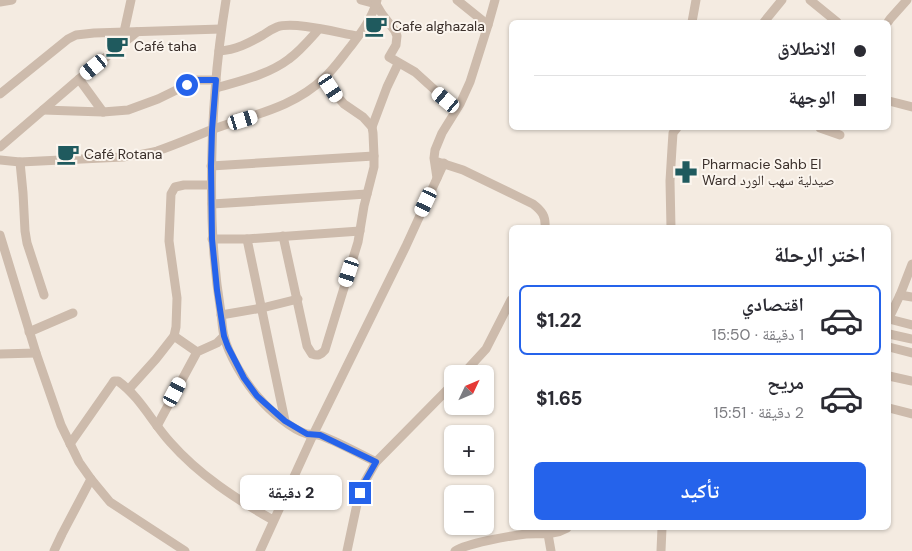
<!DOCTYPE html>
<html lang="ar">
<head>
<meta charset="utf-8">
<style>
  body { margin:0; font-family:"DM Sans","Noto Naskh Arabic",sans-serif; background:#f2f2f3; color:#2b2b33; direction:rtl; height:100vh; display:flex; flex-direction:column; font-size:19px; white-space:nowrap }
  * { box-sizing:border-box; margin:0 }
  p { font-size:16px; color:#7c7c81 }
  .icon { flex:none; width:28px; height:28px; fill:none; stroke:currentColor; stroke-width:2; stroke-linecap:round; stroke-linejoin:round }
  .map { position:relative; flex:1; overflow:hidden; direction:ltr }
  .drawer { position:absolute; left:509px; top:225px; width:382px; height:305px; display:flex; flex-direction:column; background:#fff; border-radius:8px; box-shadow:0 1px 4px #0004; direction:rtl }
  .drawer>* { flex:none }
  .top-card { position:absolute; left:509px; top:20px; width:382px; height:110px; border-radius:8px; box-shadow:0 1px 4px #0004; direction:rtl; display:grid; align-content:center; height:110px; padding:0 25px; background:#fff }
  .needle { width:32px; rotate:46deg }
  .controls { position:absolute; left:444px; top:365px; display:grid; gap:10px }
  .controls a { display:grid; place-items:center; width:50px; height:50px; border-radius:8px; background:#fff; box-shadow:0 1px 4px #0004; font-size:25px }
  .end { position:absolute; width:22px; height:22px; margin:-11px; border:6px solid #2563eb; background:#fff; box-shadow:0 0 0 2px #fff }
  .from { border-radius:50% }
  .bubble { position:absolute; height:35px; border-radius:8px; background:#fff; box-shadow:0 1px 4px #0004; font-size:16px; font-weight:800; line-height:35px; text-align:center; direction:rtl }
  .car { position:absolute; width:15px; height:30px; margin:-15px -8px; border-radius:6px; box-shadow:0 0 4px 1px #0007; background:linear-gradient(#fff 24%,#345 0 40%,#fff 0 76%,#345 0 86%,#fff 0) }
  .top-card b { display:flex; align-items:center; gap:18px; height:48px; font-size:19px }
  .top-card b+b { border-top:1px solid #e1e1e2 }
  .top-card i { width:12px; height:12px; background:#2b2b33 }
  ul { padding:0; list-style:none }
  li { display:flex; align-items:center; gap:15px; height:70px; margin:0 10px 8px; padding:0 15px; border:2px solid transparent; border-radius:8px }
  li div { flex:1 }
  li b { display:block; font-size:19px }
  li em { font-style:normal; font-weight:800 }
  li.active { border-color:#2563eb }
  li>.icon { width:45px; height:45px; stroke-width:1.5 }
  h2 { padding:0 25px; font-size:22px; line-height:60px }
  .primary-button { display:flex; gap:10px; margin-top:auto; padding:10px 25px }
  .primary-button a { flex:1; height:58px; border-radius:8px; background:#2563eb; color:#fff; font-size:20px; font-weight:800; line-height:58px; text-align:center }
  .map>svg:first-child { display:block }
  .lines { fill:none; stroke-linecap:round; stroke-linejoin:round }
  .minor { stroke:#cdbbac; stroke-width:9 }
  .route { stroke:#2563eb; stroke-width:6 }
  .labels { text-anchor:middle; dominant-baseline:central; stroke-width:4; stroke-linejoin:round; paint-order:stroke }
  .poi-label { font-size:14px; fill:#3b302b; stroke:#fbf5ee; text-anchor:start }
</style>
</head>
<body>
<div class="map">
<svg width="912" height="551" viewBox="0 0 912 551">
  <rect width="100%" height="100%" fill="#f4ebe1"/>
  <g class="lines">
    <g class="minor">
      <path d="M226,0C214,72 210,146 212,219C213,251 216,282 221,313C222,320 222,328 224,336C228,354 246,384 259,398C269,410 292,430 307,434C312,435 317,434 322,436C340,443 358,453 376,462L364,483L357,504L347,551"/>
      <polyline points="361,0 376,4 382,14 395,31 397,36 396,45 389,57 415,72 436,91 457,108"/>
      <polyline points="457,0 488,25"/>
      <polyline points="810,0 837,22"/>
      <polyline points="0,2 12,0"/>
      <polyline points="692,22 696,0"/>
      <polyline points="764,22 782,0"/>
      <polyline points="888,22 890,19 907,0"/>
      <polyline points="124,32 131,0"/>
      <path d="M219,51C236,50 249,43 263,35C267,32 272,29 277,27C294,21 339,33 358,36"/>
      <polyline points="79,79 103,112"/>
      <path d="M216,88C240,81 268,75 289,59C300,51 310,39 319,29"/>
      <polyline points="0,94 68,39 76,35 94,33 221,29"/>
      <polyline points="889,101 912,107"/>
      <polyline points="43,110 103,112 128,110 158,99 197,80 216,80"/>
      <polyline points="372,127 387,87 398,64"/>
      <polyline points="820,128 840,135"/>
      <polyline points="0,147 79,79 137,32"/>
      <path d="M0,160L20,162L123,157C135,155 146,154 157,151C175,145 193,137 211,130C250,115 292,109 324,78C334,69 342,57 351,46C361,33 373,17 377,0"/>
      <polyline points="20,162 23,193 25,231 27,243 44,295"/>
      <path d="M438,162L463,170L533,204C542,211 546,216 545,228"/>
      <polyline points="211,166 374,156"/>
      <polyline points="437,178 434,158 435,150 442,133 460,104 470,82 488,25 495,0"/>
      <polyline points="212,204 367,194"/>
      <polyline points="671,228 670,181 672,148 673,133 677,128"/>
      <polyline points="0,235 36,353 61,425 79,462 91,479 110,502 185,551"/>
      <path d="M283,236L307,346L312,354C318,356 321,355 325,350L358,242L364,206L374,167V156L373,133L372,127L363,117L344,104L337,96L325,78"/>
      <polyline points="212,239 247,239 360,231"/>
      <polyline points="247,239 285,421"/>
      <polyline points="900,295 912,297"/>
      <polyline points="221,315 262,308 298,299"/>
      <polyline points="889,318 900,295 912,264"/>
      <polyline points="889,319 912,325"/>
      <polyline points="29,332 73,313"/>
      <polyline points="889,334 912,339"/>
      <polyline points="174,336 197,352"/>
      <polyline points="889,347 912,353"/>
      <polyline points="0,354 36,353"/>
      <polyline points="463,374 486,349 511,300"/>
      <polyline points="889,376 912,381"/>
      <polyline points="129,389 156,359 174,336 176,327 177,298 169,241 171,194 175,187 184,185 211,185"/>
      <polyline points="889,408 912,414"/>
      <polyline points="157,426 197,352 217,343 224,336"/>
      <path d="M70,444L112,384L114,381H118C140,397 152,422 170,442C199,475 236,499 273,520"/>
      <polyline points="376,462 452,385"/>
      <polyline points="548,534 551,551"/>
      <polyline points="54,551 62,534 91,479"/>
      <polyline points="260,551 313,435 406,246 444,163"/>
      <path d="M455,551C468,543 509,536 526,534C541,533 553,536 567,528"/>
      <polyline points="661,551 662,528"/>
    </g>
  </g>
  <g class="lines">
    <polyline class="route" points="187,85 196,80 216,80 212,130 211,166 212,239 217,290 224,336 228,347 244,378 257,396 285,421 307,434 320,435 376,462 364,483 360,493"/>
  </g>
  <defs>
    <symbol id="cafe-bare" viewBox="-9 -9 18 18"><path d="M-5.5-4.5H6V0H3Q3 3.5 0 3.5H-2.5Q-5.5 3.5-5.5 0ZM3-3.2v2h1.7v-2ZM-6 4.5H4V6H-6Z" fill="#1f5a5e" stroke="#fbf5ee" stroke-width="2.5" paint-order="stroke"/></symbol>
    <symbol id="pharmacy-bare" viewBox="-9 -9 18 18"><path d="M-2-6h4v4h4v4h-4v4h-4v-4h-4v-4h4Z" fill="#1f5a5e" stroke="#fbf5ee" stroke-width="2.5" paint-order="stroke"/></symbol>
  </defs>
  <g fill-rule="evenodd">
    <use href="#cafe-bare" x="360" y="10" width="32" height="32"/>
    <use href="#cafe-bare" x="101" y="30" width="32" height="32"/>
    <use href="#cafe-bare" x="52" y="138" width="32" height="32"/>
    <use href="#pharmacy-bare" x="670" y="156" width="32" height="32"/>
  </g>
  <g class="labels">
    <g class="poi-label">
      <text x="392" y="26">Cafe alghazala</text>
      <text x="134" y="46">Café taha</text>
      <text x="84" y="154">Café Rotana</text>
      <text x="702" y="164">Pharmacie Sahb El<tspan x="702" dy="16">Ward صيدلية سهب الورد</tspan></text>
    </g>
  </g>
</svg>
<div class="controls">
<a><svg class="needle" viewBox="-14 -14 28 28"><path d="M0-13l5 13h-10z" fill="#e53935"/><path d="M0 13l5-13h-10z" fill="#7c7c81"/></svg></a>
<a>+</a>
<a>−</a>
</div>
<i class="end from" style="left:187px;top:85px"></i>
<i class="end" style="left:360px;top:493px"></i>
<div class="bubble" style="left:240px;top:475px;width:102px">2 دقيقة</div>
<i class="car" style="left:94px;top:67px;rotate:231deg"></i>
<i class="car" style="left:331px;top:88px;rotate:146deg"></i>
<i class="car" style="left:446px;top:100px;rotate:310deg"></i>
<i class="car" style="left:243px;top:120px;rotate:73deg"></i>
<i class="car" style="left:426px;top:202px;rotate:205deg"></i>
<i class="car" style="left:349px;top:272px;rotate:198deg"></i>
<i class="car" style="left:175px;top:392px;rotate:28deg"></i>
<div class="top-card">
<b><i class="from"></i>الانطلاق</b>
<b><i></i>الوجهة</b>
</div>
<section class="drawer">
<h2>اختر الرحلة</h2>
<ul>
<li class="active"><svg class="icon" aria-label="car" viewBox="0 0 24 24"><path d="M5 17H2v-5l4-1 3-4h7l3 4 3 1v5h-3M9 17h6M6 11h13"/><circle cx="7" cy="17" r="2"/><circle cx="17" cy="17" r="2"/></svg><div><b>اقتصادي</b><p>1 دقيقة · 15:50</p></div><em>$1.22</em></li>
<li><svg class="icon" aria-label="car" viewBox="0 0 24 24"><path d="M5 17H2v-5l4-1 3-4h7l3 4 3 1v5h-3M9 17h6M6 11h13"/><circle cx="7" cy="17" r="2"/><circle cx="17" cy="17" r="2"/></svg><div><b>مريح</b><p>2 دقيقة · 15:51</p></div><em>$1.65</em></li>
</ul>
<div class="primary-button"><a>تأكيد</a></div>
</section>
</div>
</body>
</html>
